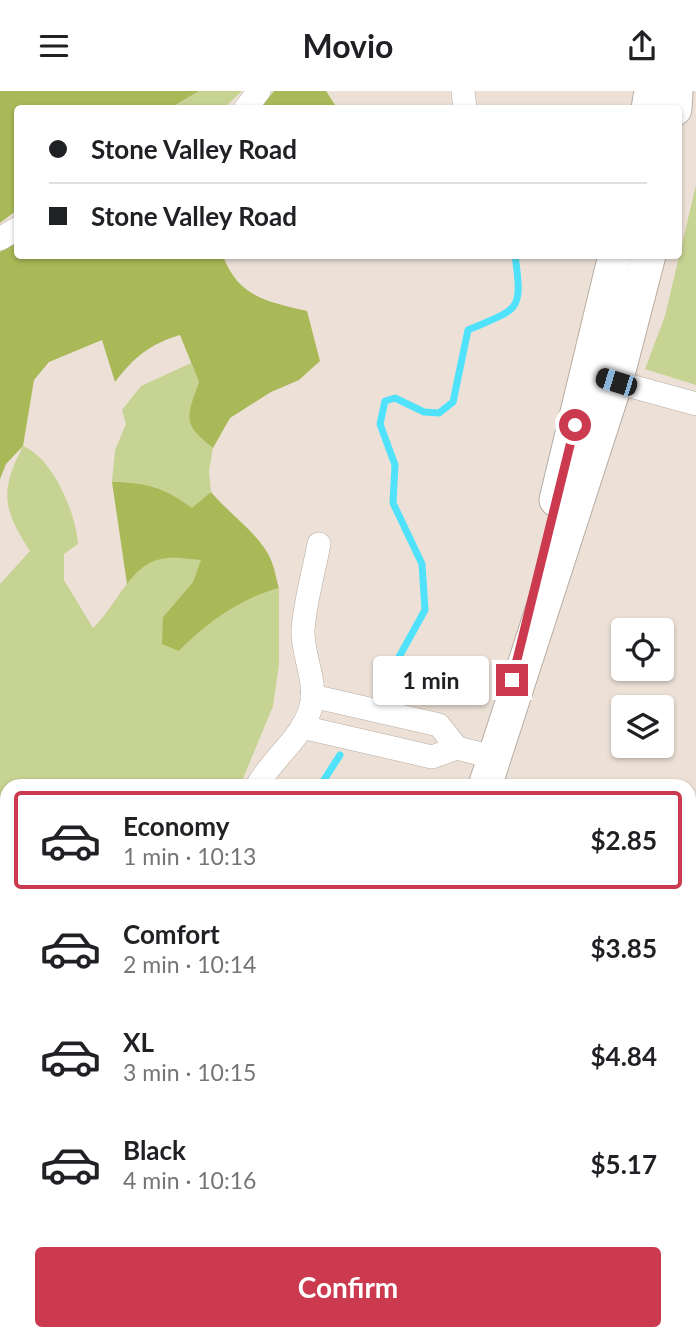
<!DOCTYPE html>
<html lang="en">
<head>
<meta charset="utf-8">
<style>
  body { margin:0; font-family:Lato,sans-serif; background:#f2f2f2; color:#202124; height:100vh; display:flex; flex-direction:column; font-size:26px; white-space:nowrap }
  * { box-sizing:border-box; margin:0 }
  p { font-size:23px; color:#757577 }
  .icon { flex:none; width:38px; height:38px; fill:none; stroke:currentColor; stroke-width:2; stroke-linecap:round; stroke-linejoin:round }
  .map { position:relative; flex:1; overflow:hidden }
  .side { position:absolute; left:0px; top:688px; width:696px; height:562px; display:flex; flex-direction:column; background:#fff; border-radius:21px 21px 0 0; box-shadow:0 2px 5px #0004 }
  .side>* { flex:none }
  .hud { position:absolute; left:14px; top:14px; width:668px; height:154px; border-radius:7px; box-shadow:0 2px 5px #0004; display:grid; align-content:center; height:154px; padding:0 35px; background:#fff }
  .fabs { position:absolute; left:611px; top:527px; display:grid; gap:14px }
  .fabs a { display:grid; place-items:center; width:63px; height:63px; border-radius:7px; background:#fff; box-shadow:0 2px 5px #0004; font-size:35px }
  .end { position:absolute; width:32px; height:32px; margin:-16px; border:9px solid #cb3a4f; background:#fff; box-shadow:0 0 0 4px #fff }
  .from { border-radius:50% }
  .bubble { position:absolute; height:49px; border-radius:7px; background:#fff; box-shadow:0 2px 5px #0004; font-size:23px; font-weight:700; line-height:49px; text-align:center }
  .car { position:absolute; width:21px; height:42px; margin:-21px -10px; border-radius:9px; box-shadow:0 0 5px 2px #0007; background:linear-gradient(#222 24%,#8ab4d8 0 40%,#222 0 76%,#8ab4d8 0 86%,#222 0) }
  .hud b { display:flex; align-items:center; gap:24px; height:66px; font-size:26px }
  .hud b+b { border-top:2px solid #e0e0e0 }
  .hud i { width:18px; height:18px; background:#202124 }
  ul { padding:12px 0 0; list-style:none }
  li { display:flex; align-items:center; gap:21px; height:98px; margin:0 14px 10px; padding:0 21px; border:4px solid transparent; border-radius:7px }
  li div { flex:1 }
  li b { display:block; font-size:26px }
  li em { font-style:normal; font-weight:700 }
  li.current { border-color:#cb3a4f }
  li>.icon { width:63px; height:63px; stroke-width:1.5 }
  .primary-button { display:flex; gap:14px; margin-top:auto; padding:14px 35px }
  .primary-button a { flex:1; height:80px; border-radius:7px; background:#cb3a4f; color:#fff; font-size:28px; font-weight:700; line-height:80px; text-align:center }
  header { display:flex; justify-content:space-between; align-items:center; height:91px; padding:0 35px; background:#fff; font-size:32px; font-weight:700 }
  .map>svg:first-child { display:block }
  .green { fill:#c6d393 }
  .forest { fill:#a9b957 }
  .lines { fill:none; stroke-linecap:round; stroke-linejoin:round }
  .stream { stroke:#50e2fa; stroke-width:7 }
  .street-casing { stroke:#b8ada3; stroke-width:24 }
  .secondary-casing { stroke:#b8ada3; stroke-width:35 }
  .street { stroke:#fff; stroke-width:23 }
  .secondary { stroke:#fff; stroke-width:33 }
  .route { stroke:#cb3a4f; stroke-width:9 }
</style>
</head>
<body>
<header><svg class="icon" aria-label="menu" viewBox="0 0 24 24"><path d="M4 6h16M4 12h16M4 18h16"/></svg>Movio<svg class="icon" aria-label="share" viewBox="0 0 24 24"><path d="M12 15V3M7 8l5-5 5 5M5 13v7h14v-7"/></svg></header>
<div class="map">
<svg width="696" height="1249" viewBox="0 0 696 1249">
  <rect width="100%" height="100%" fill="#ede1d7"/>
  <g class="green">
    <polygon points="199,0 242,0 224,17 171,18"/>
    <polygon points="696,94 696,294 645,278 665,225"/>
    <path d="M191,272L199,291C186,327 182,333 213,357L209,380L211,401L192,418C167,397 145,391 112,391L115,359L126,333L122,319L141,295Z"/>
    <path d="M23,355C53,367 76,422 78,453L64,463V489L93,537C116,516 130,473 162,467C174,465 189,468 202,468L193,491L163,526L179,560C206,532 240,507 279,497V573L273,615L240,695H7V727L0,732V493L30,460C2,417 0,400 23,355Z"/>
    <polygon points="7,845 7,934 0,936 0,846"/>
  </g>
  <g class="forest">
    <polygon points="0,0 199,0 171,17 18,18 17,119 0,132"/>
    <polygon points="274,0 326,0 337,17 261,17"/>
    <path d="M17,149L18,164L223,165C239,207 267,210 307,220L320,270L299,289L271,301L230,327L213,357C182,333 186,327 199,291L180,244C150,253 134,266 115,291L102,249L49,271L34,289L23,355L6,373L0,388V161Z"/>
    <path d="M112,391C145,391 166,397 192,417L211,401C229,423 260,443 271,469C275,478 276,488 279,497C241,507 206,532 179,560L162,553L163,526L193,491L201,469C166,465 150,463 127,493Z"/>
    <polygon points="7,727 7,845 0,846 0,732"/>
  </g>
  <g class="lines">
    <g class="stream">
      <path d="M384,593L425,519L422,473L393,412L395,374L380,333L385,310L395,307L424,321L439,322L453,311L468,239C519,217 523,222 515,164"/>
      <polyline points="320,695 340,664"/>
    </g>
    <defs>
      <g id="street">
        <polyline points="463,0 465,18"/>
        <polyline points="245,18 259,0"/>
        <polyline points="0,148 18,137"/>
        <polyline points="605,288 696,313"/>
        <polyline points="312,605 439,634 457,657 493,666"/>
        <polyline points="302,636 432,666 457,657"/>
        <path d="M257,695C272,668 301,648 310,619C319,592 302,566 303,539C305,510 314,480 319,453"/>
        <polyline points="690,823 696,817"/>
        <polyline points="0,953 7,951"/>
        <polyline points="13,1249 18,1242"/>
      </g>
      <g id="secondary">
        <polyline points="648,18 651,0"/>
        <polyline points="675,18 676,0"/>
        <polyline points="556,409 615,164"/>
        <polyline points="485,695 616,291 649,164"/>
        <polyline points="333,1249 334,1242"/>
      </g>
    </defs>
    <use href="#street" class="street-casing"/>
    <use href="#secondary" class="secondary-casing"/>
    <use href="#street" class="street"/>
    <use href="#secondary" class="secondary"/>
  </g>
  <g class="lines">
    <polyline class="route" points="512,589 575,334"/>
  </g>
</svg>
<div class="fabs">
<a><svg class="icon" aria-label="locate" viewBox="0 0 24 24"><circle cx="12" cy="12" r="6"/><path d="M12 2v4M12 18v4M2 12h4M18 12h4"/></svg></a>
<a><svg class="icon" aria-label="layers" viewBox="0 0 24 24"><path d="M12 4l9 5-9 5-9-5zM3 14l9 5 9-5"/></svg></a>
</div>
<i class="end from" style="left:575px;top:334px"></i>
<i class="end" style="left:512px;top:589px"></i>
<div class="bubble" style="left:373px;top:565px;width:116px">1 min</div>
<i class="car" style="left:616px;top:291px;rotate:287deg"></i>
<div class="hud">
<b><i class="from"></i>Stone Valley Road</b>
<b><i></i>Stone Valley Road</b>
</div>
<section class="side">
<ul>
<li class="current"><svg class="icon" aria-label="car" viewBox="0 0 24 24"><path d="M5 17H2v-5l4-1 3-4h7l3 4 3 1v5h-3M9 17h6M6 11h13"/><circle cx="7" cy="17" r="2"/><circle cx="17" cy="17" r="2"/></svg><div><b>Economy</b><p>1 min · 10:13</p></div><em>$2.85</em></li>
<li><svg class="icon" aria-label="car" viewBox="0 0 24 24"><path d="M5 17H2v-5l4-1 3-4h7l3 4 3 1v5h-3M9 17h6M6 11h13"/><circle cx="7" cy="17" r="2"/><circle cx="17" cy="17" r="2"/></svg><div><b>Comfort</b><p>2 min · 10:14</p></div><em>$3.85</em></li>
<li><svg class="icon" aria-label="car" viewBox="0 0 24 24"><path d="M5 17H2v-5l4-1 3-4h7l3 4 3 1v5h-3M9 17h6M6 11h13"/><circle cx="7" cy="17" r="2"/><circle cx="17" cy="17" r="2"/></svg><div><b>XL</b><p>3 min · 10:15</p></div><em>$4.84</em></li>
<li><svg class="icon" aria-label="car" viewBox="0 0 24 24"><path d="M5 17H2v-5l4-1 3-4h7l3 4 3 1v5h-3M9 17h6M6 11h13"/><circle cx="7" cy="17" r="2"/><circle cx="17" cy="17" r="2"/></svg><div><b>Black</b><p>4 min · 10:16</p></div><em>$5.17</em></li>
</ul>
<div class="primary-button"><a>Confirm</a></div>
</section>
</div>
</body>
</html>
